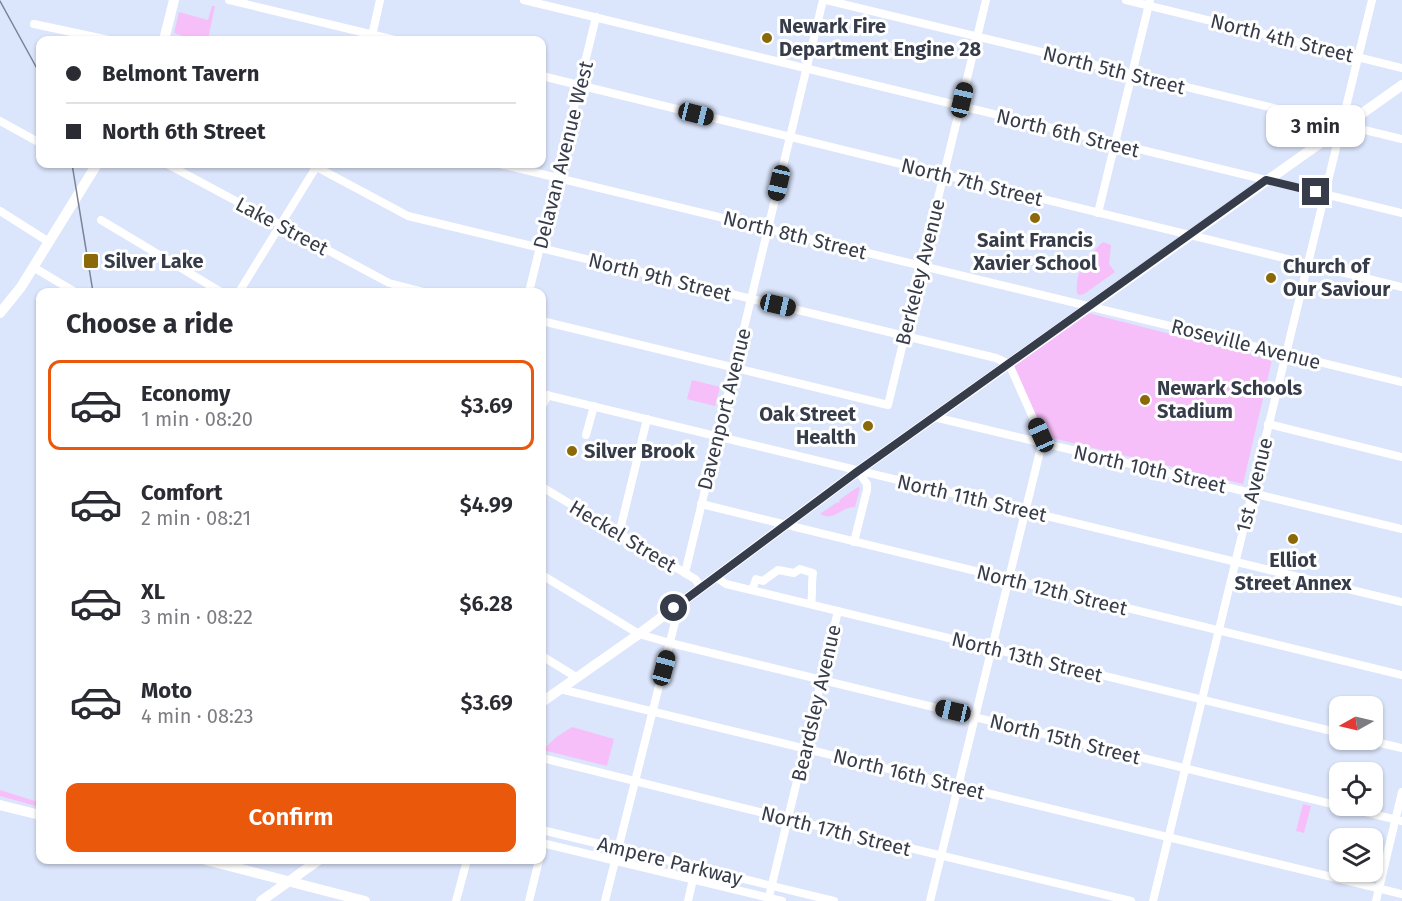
<!DOCTYPE html>
<html lang="en">
<head>
<meta charset="utf-8">
<style>
  body { margin:0; font-family:"Fira Sans",sans-serif; background:#f2f2f3; color:#2b2b33; height:100vh; display:flex; flex-direction:column; font-size:22px; white-space:nowrap }
  * { box-sizing:border-box; margin:0 }
  p { font-size:20px; color:#7c7c81 }
  .icon { flex:none; width:33px; height:33px; fill:none; stroke:currentColor; stroke-width:2; stroke-linecap:round; stroke-linejoin:round }
  .map { position:relative; flex:1; overflow:hidden }
  .panel { position:absolute; left:36px; top:288px; width:510px; height:576px; display:flex; flex-direction:column; background:#fff; border-radius:12px; box-shadow:0 2px 4px #0004 }
  .panel>* { flex:none }
  .banner { position:absolute; left:36px; top:36px; width:510px; height:132px; border-radius:12px; box-shadow:0 2px 4px #0004; display:grid; align-content:center; height:132px; padding:0 30px; background:#fff }
  .needle { width:39px; rotate:262deg }
  .fabs { position:absolute; left:1329px; top:696px; display:grid; gap:12px }
  .fabs a { display:grid; place-items:center; width:54px; height:54px; border-radius:12px; background:#fff; box-shadow:0 2px 4px #0004; font-size:30px }
  .end { position:absolute; width:27px; height:27px; margin:-14px; border:8px solid #363c4a; background:#fff; box-shadow:0 0 0 3px #fff }
  .from { border-radius:50% }
  .bubble { position:absolute; height:42px; border-radius:12px; background:#fff; box-shadow:0 2px 4px #0004; font-size:20px; font-weight:600; line-height:42px; text-align:center }
  .car { position:absolute; width:18px; height:36px; margin:-18px -9px; border-radius:8px; box-shadow:0 0 4px 2px #0007; background:linear-gradient(#222 24%,#8ab4d8 0 40%,#222 0 76%,#8ab4d8 0 86%,#222 0) }
  .banner b { display:flex; align-items:center; gap:21px; height:57px; font-size:22px }
  .banner b+b { border-top:2px solid #e1e1e2 }
  .banner i { width:15px; height:15px; background:#2b2b33 }
  ul { padding:0; list-style:none }
  li { display:flex; align-items:center; gap:18px; height:90px; margin:0 12px 9px; padding:0 18px; border:3px solid transparent; border-radius:12px }
  li div { flex:1 }
  li b { display:block; font-size:22px }
  li em { font-style:normal; font-weight:600 }
  li.on { border-color:#ea580c }
  li>.icon { width:54px; height:54px; stroke-width:1.5 }
  h2 { padding:0 30px; font-size:27px; line-height:72px }
  .action { display:flex; gap:12px; margin-top:auto; padding:12px 30px }
  .action a { flex:1; height:69px; border-radius:12px; background:#ea580c; color:#fff; font-size:24px; font-weight:600; line-height:69px; text-align:center }
  .map>svg:first-child { display:block }
  .green { fill:#f7bff9 }
  .lines { fill:none; stroke-linecap:round; stroke-linejoin:round }
  .minor { stroke:#fff; stroke-width:8 }
  .major { stroke:#fff; stroke-width:10 }
  .tram { stroke:#7b8294; stroke-width:1.5 }
  .route { stroke:#363c4a; stroke-width:8 }
  .poi-dot { fill:#8b6808; stroke:#fff; stroke-width:2 }
  .labels { text-anchor:middle; dominant-baseline:central; stroke-width:6; stroke-linejoin:round; paint-order:stroke }
  .poi-label { font-size:20px; font-weight:bold; fill:#363c4a; stroke:#fff; text-anchor:start }
  .street-label { font-size:20px; fill:#363c4a; stroke:#fff }
</style>
</head>
<body>
<div class="map">
<svg width="1402" height="901" viewBox="0 0 1402 901">
  <rect width="100%" height="100%" fill="#dbe5fb"/>
  <g class="green">
    <polygon points="212,6 215,6 208,39 196,40 174,33 179,12 208,20"/>
    <path d="M1103,242L1111,245L1109,264L1115,272L1084,294L1079,295L1077,293C1075,269 1087,257 1103,242Z"/>
    <polygon points="1088,313 1272,360 1243,484 1044,436 1013,364"/>
    <polygon points="692,380 720,387 715,406 687,399"/>
    <path d="M858,487L860,488L855,507C840,507 835,522 820,514L836,503L840,502L839,500Z"/>
    <polygon points="572,727 614,739 607,766 543,750 555,738"/>
    <polygon points="0,790 38,802 36,806 0,796"/>
    <polygon points="1303,804 1311,806 1304,833 1296,831"/>
  </g>
  <g class="lines">
    <g class="minor">
      <polyline points="229,0 395,40"/>
      <polyline points="524,0 1402,213"/>
      <polyline points="826,0 1402,139"/>
      <polyline points="1126,0 1402,68"/>
      <polyline points="34,24 109,40"/>
      <polyline points="371,40 380,0"/>
      <polyline points="542,76 1402,287"/>
      <polyline points="0,121 40,143"/>
      <polyline points="167,164 389,283 424,292"/>
      <polyline points="311,164 408,216 996,358 1009,364 1041,436 1042,443 930,901"/>
      <polyline points="500,164 1402,382"/>
      <polyline points="0,211 49,242"/>
      <polyline points="1098,213 1150,0"/>
      <polyline points="101,220 221,292"/>
      <polyline points="33,267 75,292"/>
      <polyline points="239,292 318,164"/>
      <polyline points="529,292 596,17"/>
      <polyline points="542,321 888,405 986,0"/>
      <polyline points="542,394 1402,602"/>
      <polyline points="542,406 548,395"/>
      <polyline points="934,417 1402,529"/>
      <polyline points="1268,424 1402,457"/>
      <polyline points="586,435 594,406"/>
      <polyline points="542,487 695,579 701,587"/>
      <polyline points="701,504 1402,675"/>
      <polyline points="619,534 647,419"/>
      <polyline points="854,542 867,490 867,484 858,471"/>
      <polyline points="685,573 823,0"/>
      <polyline points="542,575 639,634 670,643 1402,821"/>
      <polyline points="716,577 726,584 1340,733"/>
      <path d="M752,590L756,579L763,581L778,570L794,573L800,569L813,573C811,584 813,593 811,604"/>
      <polyline points="542,656 576,677"/>
      <polyline points="560,689 1402,894"/>
      <polyline points="1367,740 1402,748"/>
      <polyline points="542,758 788,819 1131,901"/>
      <polyline points="542,830 834,901"/>
      <polyline points="542,843 782,901"/>
      <polyline points="456,901 467,860"/>
      <polyline points="529,901 539,860"/>
      <polyline points="605,901 676,618 674,607"/>
      <polyline points="688,901 693,879"/>
      <polyline points="768,901 838,611"/>
      <polyline points="1153,901 1372,0"/>
      <polyline points="1376,901 1402,792"/>
    </g>
    <g class="major">
      <polyline points="164,40 174,0"/>
      <polyline points="0,313 21,287 97,164"/>
      <polyline points="542,702 639,634 858,471 1402,85"/>
      <polyline points="0,805 40,815"/>
      <polyline points="206,860 365,901"/>
      <polyline points="261,901 319,860"/>
    </g>
    <g class="tram">
      <polyline points="0,1 40,74"/>
      <polyline points="72,164 93,292"/>
    </g>
  </g>
  <g class="lines">
    <polyline class="route" points="674,608 858,471 1266,180 1316,192"/>
  </g>
  <g class="poi-dot">
    <circle cx="767" cy="38" r="6"/>
    <circle cx="1035" cy="218" r="6"/>
    <rect x="83" y="253" width="16" height="16" rx="3"/>
    <circle cx="1271" cy="278" r="6"/>
    <circle cx="1145" cy="400" r="6"/>
    <circle cx="868" cy="426" r="6"/>
    <circle cx="572" cy="451" r="6"/>
    <circle cx="1293" cy="539" r="6"/>
  </g>
  <g class="labels">
    <g class="poi-label">
      <text x="779" y="26">Newark Fire<tspan x="779" dy="23">Department Engine 28</tspan></text>
      <text x="1035" y="240" text-anchor="middle">Saint Francis<tspan x="1035" dy="23">Xavier School</tspan></text>
      <text x="104" y="261">Silver Lake</text>
      <text x="1283" y="266">Church of<tspan x="1283" dy="23">Our Saviour</tspan></text>
      <text x="1157" y="388">Newark Schools<tspan x="1157" dy="23">Stadium</tspan></text>
      <text x="856" y="414" text-anchor="end">Oak Street<tspan x="856" dy="23">Health</tspan></text>
      <text x="584" y="451">Silver Brook</text>
      <text x="1293" y="560" text-anchor="middle">Elliot<tspan x="1293" dy="23">Street Annex</tspan></text>
    </g>
    <g class="street-label">
      <text transform="translate(1282 38) rotate(14)">North 4th Street</text>
      <text transform="translate(1114 70) rotate(14)">North 5th Street</text>
      <text transform="translate(1068 133) rotate(14)">North 6th Street</text>
      <text transform="translate(563 155) rotate(-76)">Delavan Avenue West</text>
      <text transform="translate(972 182) rotate(14)">North 7th Street</text>
      <text transform="translate(282 226) rotate(28)">Lake Street</text>
      <text transform="translate(795 235) rotate(14)">North 8th Street</text>
      <text transform="translate(920 272) rotate(-76)">Berkeley Avenue</text>
      <text transform="translate(660 277) rotate(14)">North 9th Street</text>
      <text transform="translate(1246 344) rotate(14)">Roseville Avenue</text>
      <text transform="translate(724 409) rotate(-76)">Davenport Avenue</text>
      <text transform="translate(1150 469) rotate(13)">North 10th Street</text>
      <text transform="translate(1254 485) rotate(-76)">1st Avenue</text>
      <text transform="translate(972 498) rotate(13)">North 11th Street</text>
      <text transform="translate(623 536) rotate(31)">Heckel Street</text>
      <text transform="translate(1052 590) rotate(14)">North 12th Street</text>
      <text transform="translate(1027 657) rotate(14)">North 13th Street</text>
      <text transform="translate(816 703) rotate(-77)">Beardsley Avenue</text>
      <text transform="translate(1065 739) rotate(14)">North 15th Street</text>
      <text transform="translate(909 774) rotate(14)">North 16th Street</text>
      <text transform="translate(836 831) rotate(14)">North 17th Street</text>
      <text transform="translate(670 861) rotate(14)">Ampere Parkway</text>
    </g>
  </g>
</svg>
<div class="fabs">
<a><svg class="needle" viewBox="-14 -14 28 28"><path d="M0-13l5 13h-10z" fill="#e53935"/><path d="M0 13l5-13h-10z" fill="#7c7c81"/></svg></a>
<a><svg class="icon" aria-label="locate" viewBox="0 0 24 24"><circle cx="12" cy="12" r="6"/><path d="M12 2v4M12 18v4M2 12h4M18 12h4"/></svg></a>
<a><svg class="icon" aria-label="layers" viewBox="0 0 24 24"><path d="M12 4l9 5-9 5-9-5zM3 14l9 5 9-5"/></svg></a>
</div>
<i class="end from" style="left:674px;top:608px"></i>
<i class="end" style="left:1316px;top:192px"></i>
<div class="bubble" style="left:1266px;top:105px;width:99px">3 min</div>
<i class="car" style="left:962px;top:100px;rotate:13deg"></i>
<i class="car" style="left:696px;top:114px;rotate:104deg"></i>
<i class="car" style="left:779px;top:183px;rotate:193deg"></i>
<i class="car" style="left:778px;top:305px;rotate:103deg"></i>
<i class="car" style="left:1041px;top:435px;rotate:336deg"></i>
<i class="car" style="left:664px;top:668px;rotate:15deg"></i>
<i class="car" style="left:953px;top:711px;rotate:283deg"></i>
<div class="banner">
<b><i class="from"></i>Belmont Tavern</b>
<b><i></i>North 6th Street</b>
</div>
<section class="panel">
<h2>Choose a ride</h2>
<ul>
<li class="on"><svg class="icon" aria-label="car" viewBox="0 0 24 24"><path d="M5 17H2v-5l4-1 3-4h7l3 4 3 1v5h-3M9 17h6M6 11h13"/><circle cx="7" cy="17" r="2"/><circle cx="17" cy="17" r="2"/></svg><div><b>Economy</b><p>1 min · 08:20</p></div><em>$3.69</em></li>
<li><svg class="icon" aria-label="car" viewBox="0 0 24 24"><path d="M5 17H2v-5l4-1 3-4h7l3 4 3 1v5h-3M9 17h6M6 11h13"/><circle cx="7" cy="17" r="2"/><circle cx="17" cy="17" r="2"/></svg><div><b>Comfort</b><p>2 min · 08:21</p></div><em>$4.99</em></li>
<li><svg class="icon" aria-label="car" viewBox="0 0 24 24"><path d="M5 17H2v-5l4-1 3-4h7l3 4 3 1v5h-3M9 17h6M6 11h13"/><circle cx="7" cy="17" r="2"/><circle cx="17" cy="17" r="2"/></svg><div><b>XL</b><p>3 min · 08:22</p></div><em>$6.28</em></li>
<li><svg class="icon" aria-label="car" viewBox="0 0 24 24"><path d="M5 17H2v-5l4-1 3-4h7l3 4 3 1v5h-3M9 17h6M6 11h13"/><circle cx="7" cy="17" r="2"/><circle cx="17" cy="17" r="2"/></svg><div><b>Moto</b><p>4 min · 08:23</p></div><em>$3.69</em></li>
</ul>
<div class="action"><a>Confirm</a></div>
</section>
</div>
</body>
</html>
